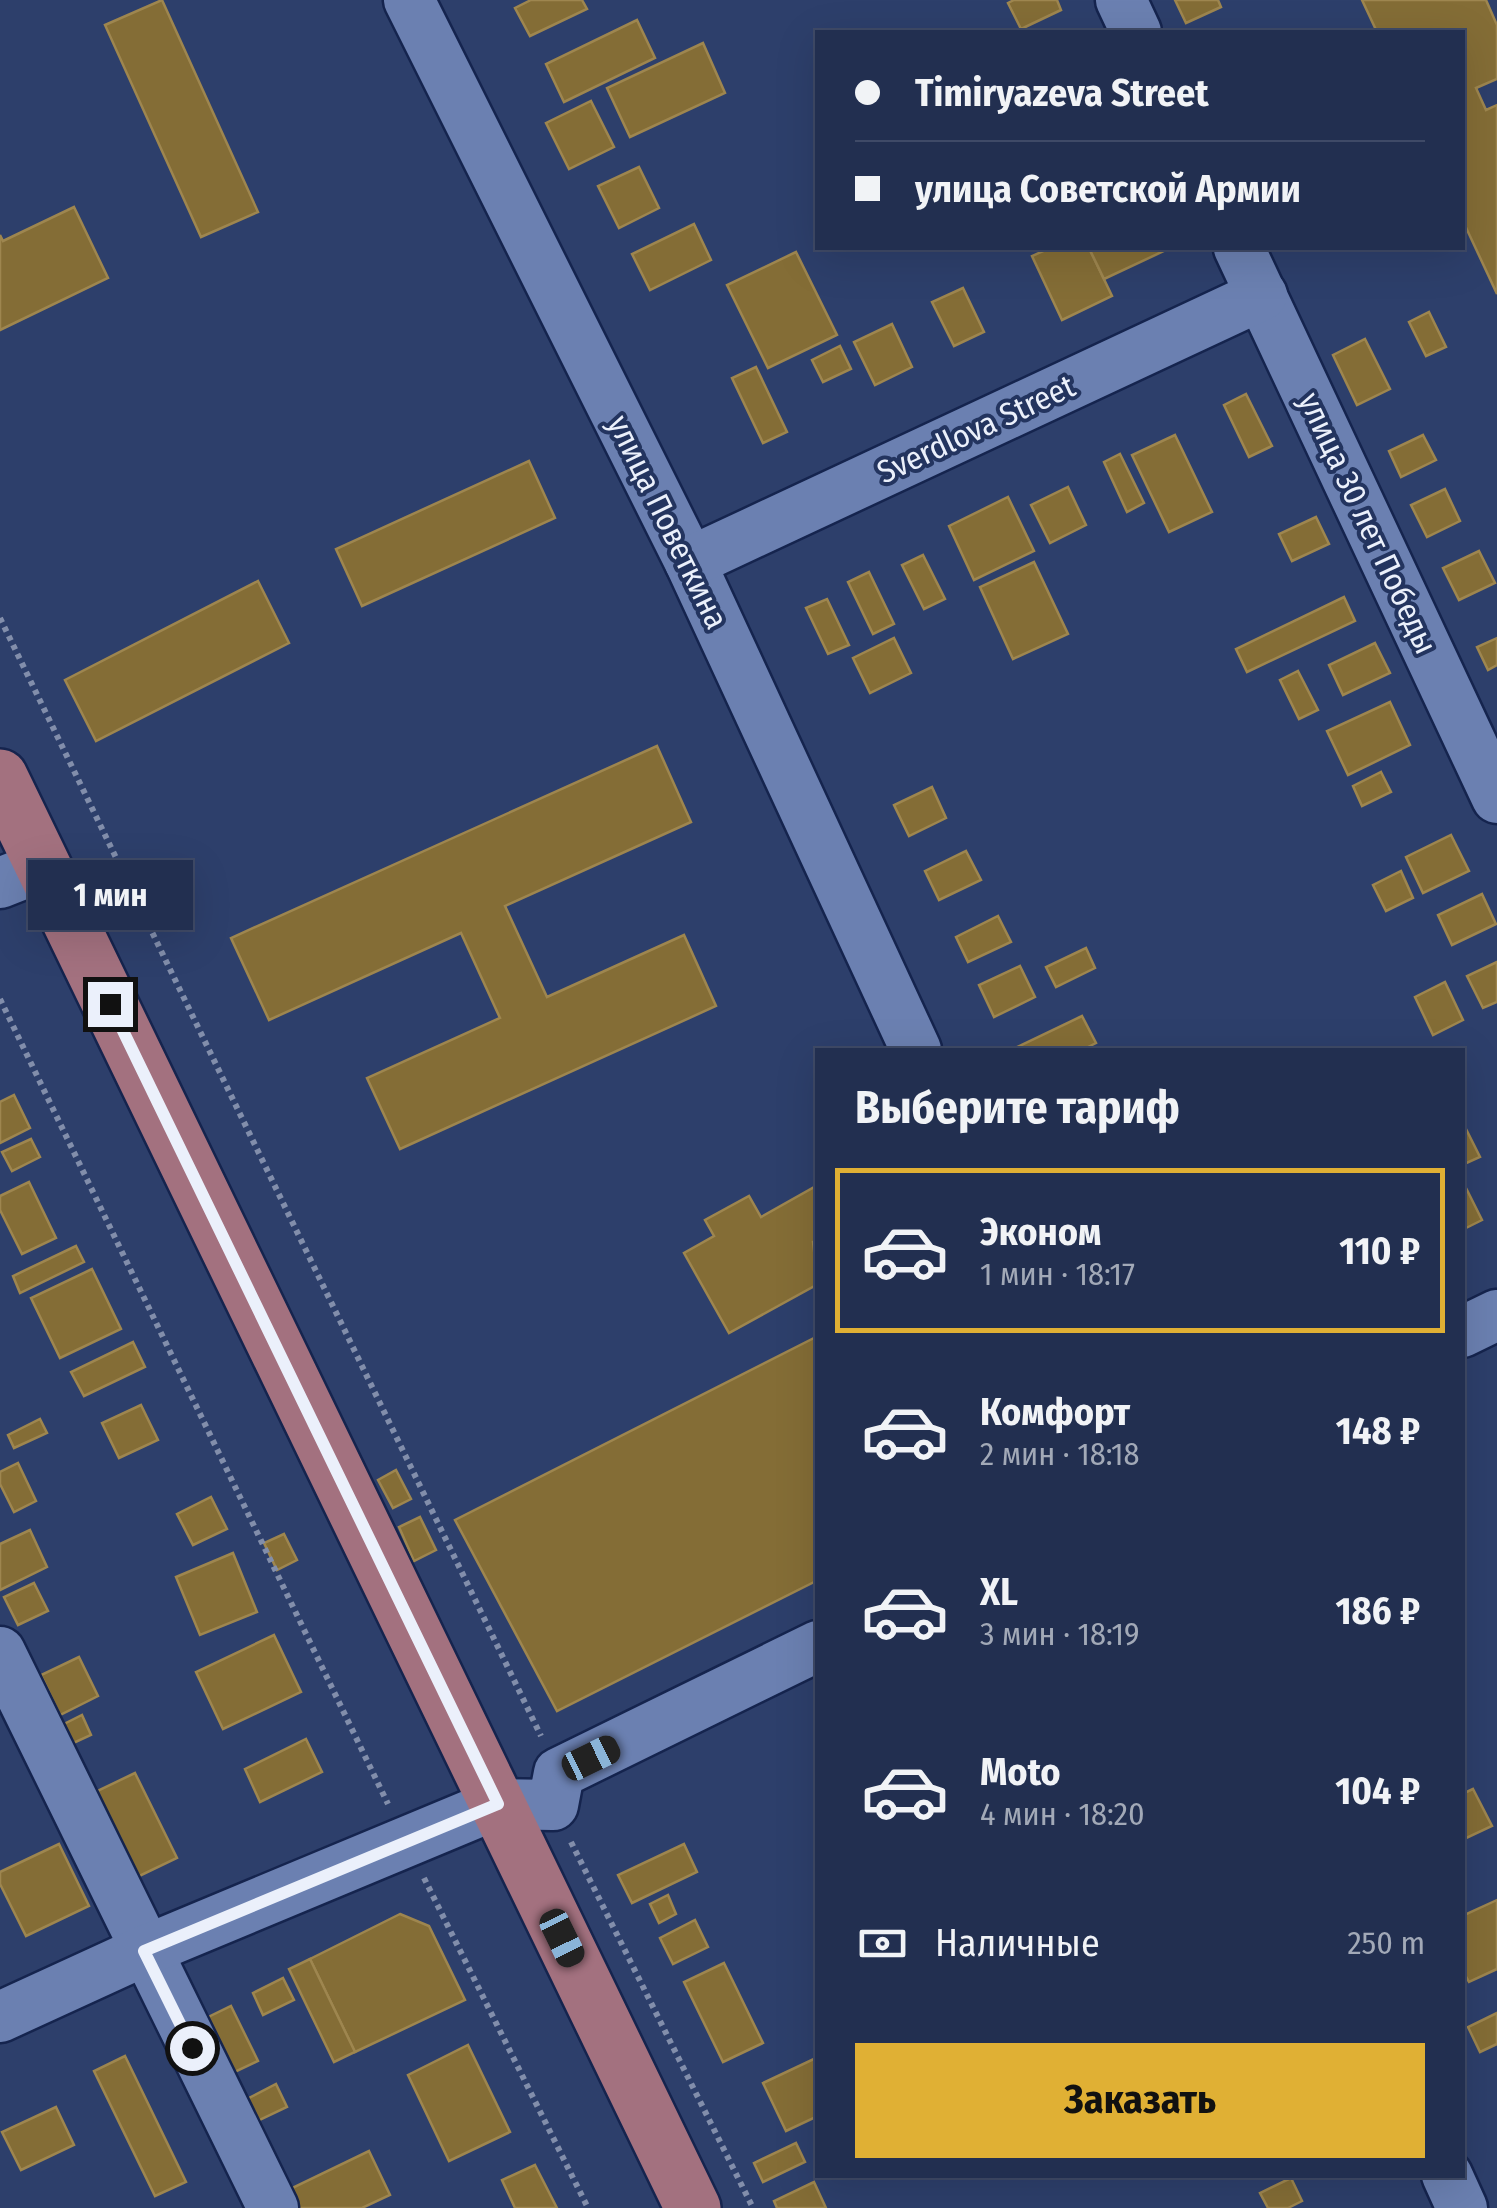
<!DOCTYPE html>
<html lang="ru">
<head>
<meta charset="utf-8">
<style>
  body { margin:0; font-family:"Fira Sans Condensed",sans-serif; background:#2a3757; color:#f1f3f6; height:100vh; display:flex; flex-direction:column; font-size:38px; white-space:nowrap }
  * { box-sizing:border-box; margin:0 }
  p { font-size:32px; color:#a2a9b7 }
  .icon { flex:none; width:55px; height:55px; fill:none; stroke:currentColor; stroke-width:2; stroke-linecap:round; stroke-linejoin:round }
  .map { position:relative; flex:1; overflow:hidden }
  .details { position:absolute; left:815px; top:1048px; width:650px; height:1130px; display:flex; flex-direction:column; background:#222f50; border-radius:0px; box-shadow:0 10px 40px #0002,0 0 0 2px #3f4a67 }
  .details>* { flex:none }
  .guide { position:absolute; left:815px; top:30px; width:650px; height:220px; border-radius:0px; box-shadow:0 10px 40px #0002,0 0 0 2px #3f4a67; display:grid; align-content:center; height:220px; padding:0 40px; background:#222f50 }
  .end { position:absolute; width:45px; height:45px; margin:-22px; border:12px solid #ebf0fb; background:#111; box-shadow:0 0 0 5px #111 }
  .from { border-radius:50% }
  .bubble { position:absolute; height:70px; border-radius:0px; background:#222f50; box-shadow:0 10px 40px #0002,0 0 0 2px #3f4a67; font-size:32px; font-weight:700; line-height:70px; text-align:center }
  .car { position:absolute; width:30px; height:60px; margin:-30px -15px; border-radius:12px; box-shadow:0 0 8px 2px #0007; background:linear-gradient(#222 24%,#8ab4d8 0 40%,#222 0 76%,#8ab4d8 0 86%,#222 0) }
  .guide b { display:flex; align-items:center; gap:35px; height:95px; font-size:38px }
  .guide b+b { border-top:2px solid #3f4a67 }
  .guide i { width:25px; height:25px; background:#f1f3f6 }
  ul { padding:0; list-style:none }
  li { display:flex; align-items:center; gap:30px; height:165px; margin:0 20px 15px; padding:0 20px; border:5px solid transparent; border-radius:0px }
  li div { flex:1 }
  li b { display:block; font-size:38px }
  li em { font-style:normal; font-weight:700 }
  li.active { border-color:#e0b034 }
  li>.icon { width:90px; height:90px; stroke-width:1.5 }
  h2 { padding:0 40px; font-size:45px; line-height:120px }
  .pay { display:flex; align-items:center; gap:25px; height:110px; padding:0 40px; font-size:38px }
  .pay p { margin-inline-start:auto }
  .cta { display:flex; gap:20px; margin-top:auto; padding:20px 40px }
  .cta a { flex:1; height:115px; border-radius:0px; background:#e0b034; color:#111; font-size:40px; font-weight:700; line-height:115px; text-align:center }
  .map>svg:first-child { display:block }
  .building { fill:#846d36; stroke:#9e864f; stroke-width:2.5 }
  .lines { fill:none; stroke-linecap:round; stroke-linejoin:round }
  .minor-casing { stroke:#15244e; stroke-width:55 }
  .major-casing { stroke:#15244e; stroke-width:60 }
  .path { stroke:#828eab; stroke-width:6; stroke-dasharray:5 5; stroke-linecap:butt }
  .minor { stroke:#6b80b1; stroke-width:50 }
  .major { stroke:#a3717f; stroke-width:55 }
  .route { stroke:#ebf0fb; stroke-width:12 }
  .labels { text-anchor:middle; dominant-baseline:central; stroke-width:8; stroke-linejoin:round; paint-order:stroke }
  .street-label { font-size:32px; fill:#ebf0fb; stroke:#23345f }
</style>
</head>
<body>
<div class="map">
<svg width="1497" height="2208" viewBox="0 0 1497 2208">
  <rect width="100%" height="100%" fill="#2d3f6b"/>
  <g class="building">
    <polygon points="162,0 258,212 201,237 105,25"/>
    <polygon points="531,0 582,0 587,9 530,36 515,8"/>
    <polygon points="1014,0 1057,0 1061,10 1021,29 1008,3"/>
    <polygon points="1175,0 1218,0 1221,7 1186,23"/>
    <polygon points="1362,0 1486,0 1497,25 1497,79 1476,88 1486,110 1497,105 1497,294 1462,219 1462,32 1377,32"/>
    <polygon points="637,20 655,58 564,102 546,64"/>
    <polygon points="703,43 725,93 630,137 607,88"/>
    <polygon points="591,101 614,147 569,169 546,123"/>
    <polygon points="639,167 659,208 619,228 598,186"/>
    <polygon points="74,207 108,278 0,330 0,235 3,241"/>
    <polygon points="694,224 711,260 650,290 632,254"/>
    <polygon points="1050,248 1089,248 1112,296 1062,320 1032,256"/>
    <polygon points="1089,248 1165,248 1166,250 1104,279"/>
    <polygon points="796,252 837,335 768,368 727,285"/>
    <polygon points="963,288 984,332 954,346 932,302"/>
    <polygon points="1429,312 1446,347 1426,356 1409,322"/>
    <polygon points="892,324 912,367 875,385 854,342"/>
    <polygon points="1365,339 1390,389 1357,405 1333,355"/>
    <polygon points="840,346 851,369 823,382 812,360"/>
    <polygon points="756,367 787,432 763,443 732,378"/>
    <polygon points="1246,394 1272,446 1249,457 1224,405"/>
    <polygon points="1175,435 1212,512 1169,532 1132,455"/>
    <polygon points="1423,435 1436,460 1401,477 1389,451"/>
    <polygon points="1120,454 1144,503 1127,512 1104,462"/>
    <polygon points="529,461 555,518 362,606 336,549"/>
    <polygon points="1068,487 1086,525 1050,543 1031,505"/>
    <polygon points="1445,489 1460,521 1427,537 1411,505"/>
    <polygon points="1008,497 1034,551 974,580 949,526"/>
    <polygon points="1316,517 1329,544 1292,561 1279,534"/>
    <polygon points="1479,551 1495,583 1459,600 1443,568"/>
    <polygon points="923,555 945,599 924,609 902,565"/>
    <polygon points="1034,562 1068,634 1013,659 980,587"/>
    <polygon points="869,572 894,624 873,634 848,582"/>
    <polygon points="258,581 289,643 96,741 65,680"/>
    <polygon points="1344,597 1355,621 1247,672 1236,649"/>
    <polygon points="827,599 849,645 828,654 806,608"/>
    <polygon points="894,638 911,673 870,693 853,658"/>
    <polygon points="1497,638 1497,665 1488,670 1477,647"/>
    <polygon points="1375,643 1390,673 1343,695 1329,665"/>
    <polygon points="1298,671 1318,710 1299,719 1280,680"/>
    <polygon points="1390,702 1410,745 1348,775 1327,731"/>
    <polygon points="657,746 691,822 505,906 547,997 684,935 716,1006 400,1149 367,1078 500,1018 461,933 269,1020 231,938"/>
    <polygon points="1381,772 1391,792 1362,806 1353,786"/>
    <polygon points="932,787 946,818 909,836 894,805"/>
    <polygon points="1451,835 1469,871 1423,893 1406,857"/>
    <polygon points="966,851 981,880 939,900 925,871"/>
    <polygon points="1401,871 1413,898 1386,911 1373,885"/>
    <polygon points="1482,894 1496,924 1452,945 1438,915"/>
    <polygon points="998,916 1011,942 968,962 956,937"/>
    <polygon points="1086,948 1095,968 1056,987 1046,967"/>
    <polygon points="1497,962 1497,1002 1483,1008 1467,976"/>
    <polygon points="1020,966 1035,997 994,1017 979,985"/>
    <polygon points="1445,982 1463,1020 1433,1035 1415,997"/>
    <polygon points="1082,1016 1096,1043 1082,1050 1011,1050"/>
    <polygon points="14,1095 30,1128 0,1143 0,1102"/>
    <polygon points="1462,1121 1480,1157 1462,1165"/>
    <polygon points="31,1139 40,1157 12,1171 2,1152"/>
    <polygon points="29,1182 56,1238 22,1254 0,1210 0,1196"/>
    <polygon points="1463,1182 1482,1220 1466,1228 1462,1222"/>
    <polygon points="818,1185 818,1239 813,1242 818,1284 729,1333 684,1253 714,1236 705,1220 749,1196 761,1217"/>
    <polygon points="76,1246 84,1262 20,1293 13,1276"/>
    <polygon points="92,1269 121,1329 60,1358 31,1298"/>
    <polygon points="818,1336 818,1580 557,1711 455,1520"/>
    <polygon points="133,1342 145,1367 84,1396 71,1372"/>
    <polygon points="141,1405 158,1440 119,1458 102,1423"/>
    <polygon points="40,1419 47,1433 14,1448 8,1435"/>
    <polygon points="18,1463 36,1501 14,1512 0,1484 0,1472"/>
    <polygon points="396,1470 411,1499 393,1508 378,1480"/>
    <polygon points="211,1497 227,1529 193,1545 177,1514"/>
    <polygon points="420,1517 436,1550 414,1561 399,1527"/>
    <polygon points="30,1530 47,1567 0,1590 0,1544"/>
    <polygon points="284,1534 297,1560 277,1570 264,1543"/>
    <polygon points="233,1553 257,1612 200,1635 176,1577"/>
    <polygon points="34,1583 48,1611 18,1625 4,1597"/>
    <polygon points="274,1635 301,1692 223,1729 196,1672"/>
    <polygon points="79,1657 98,1696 60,1715 41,1675"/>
    <polygon points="82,1715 91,1735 69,1745 60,1726"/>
    <polygon points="306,1739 322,1772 260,1802 245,1769"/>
    <polygon points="135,1773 177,1858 133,1879 91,1794"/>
    <polygon points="1473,1789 1492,1826 1462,1840 1462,1794"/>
    <polygon points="59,1844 89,1906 26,1936 0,1884 0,1872"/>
    <polygon points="684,1844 697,1872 632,1903 618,1875"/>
    <polygon points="668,1895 676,1914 659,1923 650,1904"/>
    <polygon points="1497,1900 1497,1969 1469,1982 1462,1970 1462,1916"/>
    <polygon points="400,1914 429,1926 465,2000 355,2052 310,1959"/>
    <polygon points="695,1920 708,1947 673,1964 660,1938"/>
    <polygon points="310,1959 355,2052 334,2062 289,1969"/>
    <polygon points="724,1963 763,2043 723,2062 684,1982"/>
    <polygon points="283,1978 294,2000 263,2015 253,1993"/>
    <polygon points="231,2006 258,2061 224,2077 198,2022"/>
    <polygon points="1497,2013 1497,2044 1480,2052 1468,2027"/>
    <polygon points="468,2045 510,2132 449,2161 408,2075"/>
    <polygon points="125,2056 186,2182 155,2196 94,2071"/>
    <polygon points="818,2057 818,2116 786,2131 763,2083"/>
    <polygon points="276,2084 287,2107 251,2124 241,2102"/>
    <polygon points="56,2107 74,2145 21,2170 2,2132"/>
    <polygon points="796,2143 805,2162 763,2182 754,2163"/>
    <polygon points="369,2151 390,2195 362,2208 299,2208 290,2189"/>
    <polygon points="535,2165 557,2208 515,2208 502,2180"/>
    <polygon points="1291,2178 1302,2201 1288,2208 1268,2208 1260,2193"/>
    <polygon points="814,2182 826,2208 777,2208 774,2201"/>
  </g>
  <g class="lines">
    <defs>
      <g id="minor">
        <polyline points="409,0 690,562 916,1050"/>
        <polyline points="1121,0 1136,32"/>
        <polyline points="1239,248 1497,798"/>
        <polyline points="690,562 1262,295"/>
        <polyline points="0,883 43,866"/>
        <polyline points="1462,1332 1497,1315"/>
        <polyline points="0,1652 273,2208"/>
        <polyline points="0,2017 144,1951 497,1804 553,1805 559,1773 818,1646"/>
        <polyline points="1447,2175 1462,2208"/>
      </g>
      <polyline id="major" points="0,777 693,2208"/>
    </defs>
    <use href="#minor" class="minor-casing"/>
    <use href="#major" class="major-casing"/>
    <g class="path">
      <polyline points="0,618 541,1736"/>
      <polyline points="0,999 388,1804"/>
      <polyline points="571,1842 753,2208"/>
      <polyline points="424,1878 588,2208"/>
    </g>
    <use href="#minor" class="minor"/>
    <use href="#major" class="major"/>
  </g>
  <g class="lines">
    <polyline class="route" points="110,1004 498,1804 144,1951 192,2048"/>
  </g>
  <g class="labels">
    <g class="street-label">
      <text transform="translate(976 429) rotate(-25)">Sverdlova Street</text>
      <text transform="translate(668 522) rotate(64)">улица Поветкина</text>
      <text transform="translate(1368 523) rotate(65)">улица 30 лет Победы</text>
    </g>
  </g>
</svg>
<i class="end from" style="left:192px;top:2048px"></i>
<i class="end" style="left:110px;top:1004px"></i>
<div class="bubble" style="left:28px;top:860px;width:165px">1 мин</div>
<i class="car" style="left:591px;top:1758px;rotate:64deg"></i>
<i class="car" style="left:562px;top:1938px;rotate:154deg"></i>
<div class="guide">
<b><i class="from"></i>Timiryazeva Street</b>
<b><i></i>улица Советской Армии</b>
</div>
<section class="details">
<h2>Выберите тариф</h2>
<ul>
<li class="active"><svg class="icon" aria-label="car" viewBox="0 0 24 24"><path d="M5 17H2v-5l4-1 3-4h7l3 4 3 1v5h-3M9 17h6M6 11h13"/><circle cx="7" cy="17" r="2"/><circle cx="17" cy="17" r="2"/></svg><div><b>Эконом</b><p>1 мин · 18:17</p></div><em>110 ₽</em></li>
<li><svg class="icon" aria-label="car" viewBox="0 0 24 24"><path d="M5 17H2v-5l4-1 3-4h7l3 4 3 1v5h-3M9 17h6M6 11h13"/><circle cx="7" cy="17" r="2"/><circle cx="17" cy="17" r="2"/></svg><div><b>Комфорт</b><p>2 мин · 18:18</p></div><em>148 ₽</em></li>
<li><svg class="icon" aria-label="car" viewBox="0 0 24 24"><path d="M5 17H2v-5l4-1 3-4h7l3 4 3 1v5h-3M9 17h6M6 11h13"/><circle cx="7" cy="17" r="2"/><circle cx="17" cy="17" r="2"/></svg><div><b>XL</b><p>3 мин · 18:19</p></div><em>186 ₽</em></li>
<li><svg class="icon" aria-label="car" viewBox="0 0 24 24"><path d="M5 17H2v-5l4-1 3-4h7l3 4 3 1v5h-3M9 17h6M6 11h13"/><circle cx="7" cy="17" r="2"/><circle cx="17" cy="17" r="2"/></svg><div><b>Moto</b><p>4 мин · 18:20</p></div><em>104 ₽</em></li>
</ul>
<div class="pay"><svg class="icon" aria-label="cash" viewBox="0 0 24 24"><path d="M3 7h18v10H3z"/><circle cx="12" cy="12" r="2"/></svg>Наличные<p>250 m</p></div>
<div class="cta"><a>Заказать</a></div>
</section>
</div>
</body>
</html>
